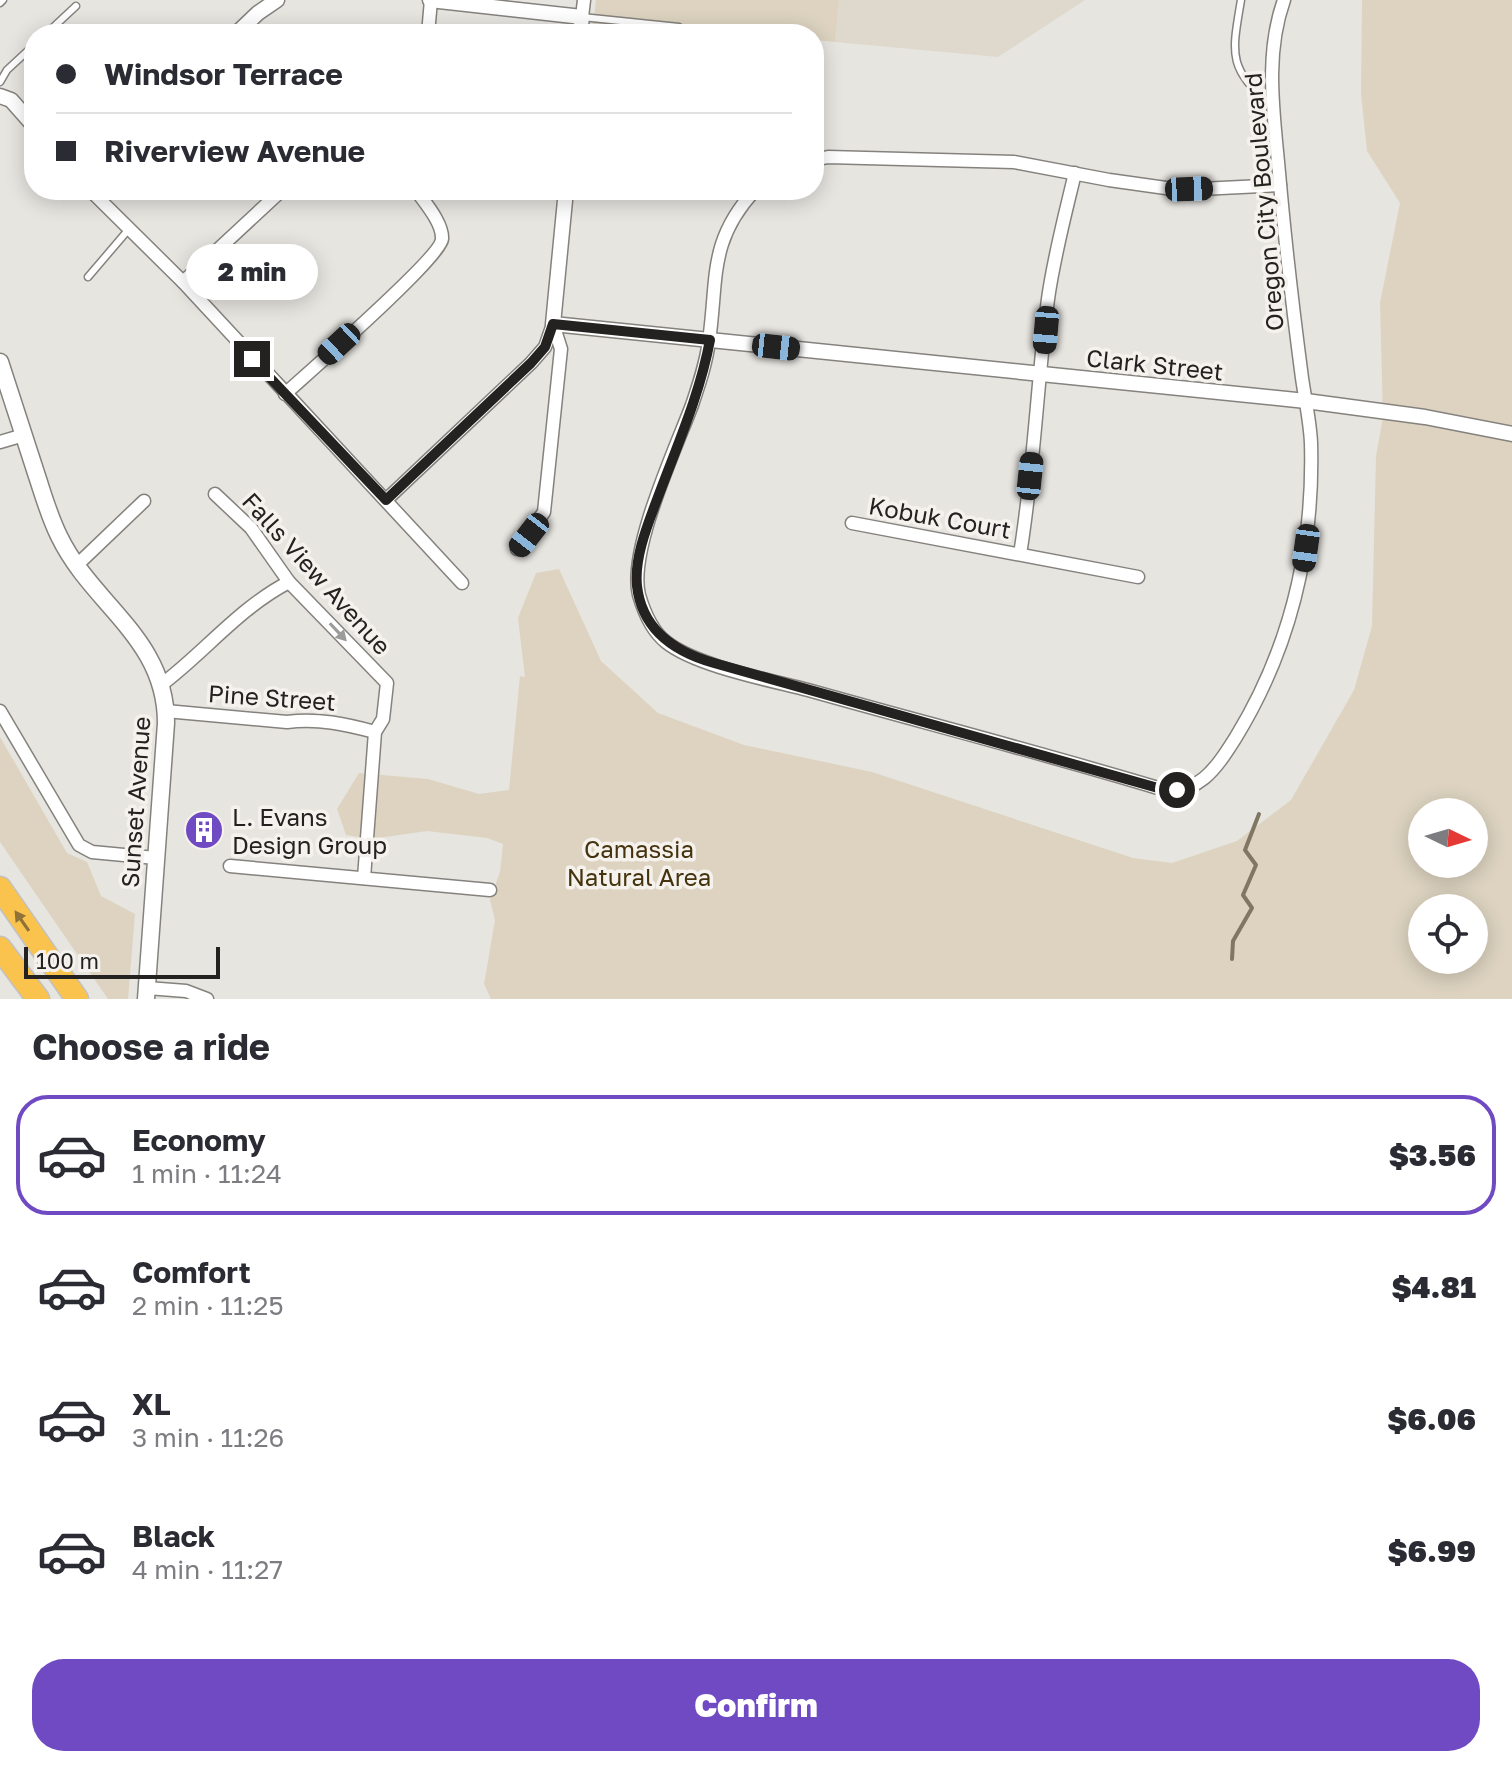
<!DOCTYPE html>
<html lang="en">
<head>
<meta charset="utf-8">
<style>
  body { margin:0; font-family:"Golos Text",sans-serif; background:#f2f2f3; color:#2b2b33; height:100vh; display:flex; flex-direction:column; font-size:30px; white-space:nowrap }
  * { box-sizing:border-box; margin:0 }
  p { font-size:26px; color:#7c7c81 }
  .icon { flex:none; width:44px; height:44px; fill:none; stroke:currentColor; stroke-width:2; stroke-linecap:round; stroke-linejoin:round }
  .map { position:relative; height:999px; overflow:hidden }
  .sheet { display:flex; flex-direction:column; background:#fff; flex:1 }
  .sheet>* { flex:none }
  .hud { position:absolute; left:24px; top:24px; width:800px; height:176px; border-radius:32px; box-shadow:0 4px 20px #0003; display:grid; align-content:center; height:176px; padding:0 32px; background:#fff }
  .needle { width:52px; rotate:95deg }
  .buttons { position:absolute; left:1408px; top:798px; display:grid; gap:16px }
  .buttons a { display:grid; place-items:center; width:80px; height:80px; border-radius:50%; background:#fff; box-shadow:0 4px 20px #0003; font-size:40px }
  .scale { position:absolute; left:24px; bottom:20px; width:196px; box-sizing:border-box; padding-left:8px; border:4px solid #232220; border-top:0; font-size:22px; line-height:28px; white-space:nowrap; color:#232220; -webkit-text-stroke:6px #f5f2ed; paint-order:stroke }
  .end { position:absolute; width:36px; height:36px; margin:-18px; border:10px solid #232220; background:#fff; box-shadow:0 0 0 4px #fff }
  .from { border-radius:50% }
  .bubble { position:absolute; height:56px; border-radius:28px; background:#fff; box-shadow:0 4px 20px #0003; font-size:26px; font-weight:800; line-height:56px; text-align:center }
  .car { position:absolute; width:24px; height:48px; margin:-24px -12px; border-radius:10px; box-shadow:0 0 6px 2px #0007; background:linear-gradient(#222 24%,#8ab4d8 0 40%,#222 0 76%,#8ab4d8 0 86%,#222 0) }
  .hud b { display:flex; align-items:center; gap:28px; height:76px; font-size:30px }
  .hud b+b { border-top:2px solid #e1e1e2 }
  .hud i { width:20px; height:20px; background:#2b2b33 }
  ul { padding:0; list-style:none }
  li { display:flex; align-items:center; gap:24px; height:120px; margin:0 16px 12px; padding:0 16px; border:4px solid transparent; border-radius:32px }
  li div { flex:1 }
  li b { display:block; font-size:30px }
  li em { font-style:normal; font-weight:800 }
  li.selected { border-color:#6f4ac3 }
  li>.icon { width:72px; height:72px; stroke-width:1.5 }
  h2 { padding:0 32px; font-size:36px; line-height:96px }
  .cta { display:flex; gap:16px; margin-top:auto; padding:16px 32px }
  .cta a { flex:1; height:92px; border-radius:32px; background:#6f4ac3; color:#fff; font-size:32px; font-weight:800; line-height:92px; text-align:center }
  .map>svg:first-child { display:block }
  .built { fill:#dfd8cc }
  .green { fill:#ddd3c0; fill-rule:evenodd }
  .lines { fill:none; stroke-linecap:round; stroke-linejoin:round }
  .stream { stroke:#817662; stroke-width:4 }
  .service-casing { stroke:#85827e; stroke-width:9 }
  .minor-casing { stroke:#85827e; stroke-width:15 }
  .tertiary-casing { stroke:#85827e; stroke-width:17 }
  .secondary-casing { stroke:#85827e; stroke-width:19 }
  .motorway-casing { stroke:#c1c1c1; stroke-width:25 }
  .service { stroke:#fff; stroke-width:6 }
  .minor { stroke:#fff; stroke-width:12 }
  .tertiary { stroke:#fff; stroke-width:14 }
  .secondary { stroke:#fff; stroke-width:16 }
  .motorway { stroke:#fac34e; stroke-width:22 }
  .oneway { fill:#9c9c9b }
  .oneway2 { fill:#8e7237 }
  .route { stroke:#232220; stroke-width:10 }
  .labels { text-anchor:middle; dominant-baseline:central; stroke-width:7; stroke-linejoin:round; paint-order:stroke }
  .street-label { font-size:24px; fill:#232220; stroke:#f5f2ed }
  .poi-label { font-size:24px; fill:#232220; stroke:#f5f2ed; text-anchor:start }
  .park-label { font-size:24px; fill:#45330e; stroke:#f5f2ed }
</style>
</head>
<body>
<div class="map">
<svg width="1512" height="999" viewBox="0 0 1512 999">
  <rect width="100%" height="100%" fill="#e7e5e0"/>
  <polygon class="built" points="839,0 1085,0 998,57 835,42"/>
  <g class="green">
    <polygon points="596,0 839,0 835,42 814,40 814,34 756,34 719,30 718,34 592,34"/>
    <path d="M1362,0H1512V999H491L484,984L495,920L490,900L500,872L503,844L487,838L427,831L371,839L346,835L337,809L359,773L428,779L479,794L509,790L520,676L525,677L518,618L536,573L559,569L601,661L658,713L744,745L872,772L1133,858L1172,863L1237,841L1291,800L1354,690L1372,626L1376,456L1383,417L1380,303L1400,203L1367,151L1361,94ZM1422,812H1474V864H1422ZM1422,908H1474V960H1422Z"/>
    <polygon points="0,737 67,853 87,862 101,896 135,914 128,999 108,999 0,842"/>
  </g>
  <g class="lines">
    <polyline class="stream" points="1232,959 1233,941 1252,908 1243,895 1256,865 1245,850 1259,814"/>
    <defs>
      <g id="service">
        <path d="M1241,0C1232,54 1227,68 1272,106"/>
        <polyline points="0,3 3,0"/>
        <polyline points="582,17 679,27"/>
        <polyline points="46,34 76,6"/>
        <polyline points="0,82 7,70 34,45"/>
        <polyline points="88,277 129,229"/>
      </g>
      <g id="minor">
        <polyline points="582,17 584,0"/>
        <polyline points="428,34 431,0"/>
        <polyline points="814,160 828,157 1014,162 1109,180 1180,190 1280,185"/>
        <polyline points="90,190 183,282 462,583"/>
        <path d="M755,190C708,241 718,278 709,341C706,364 699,384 692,405C675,450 628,551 639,595C644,612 652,631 666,642C696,666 770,680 808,690C925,723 1042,753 1158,788C1198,798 1217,767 1236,737C1291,647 1314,549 1311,443C1310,421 1305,399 1302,378C1293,310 1285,241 1279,173C1274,115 1264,56 1284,0"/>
        <polyline points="183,282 282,190"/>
        <path d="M285,394C307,374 441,257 442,239C443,223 425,203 416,190"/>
        <polyline points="0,442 24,435"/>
        <polyline points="215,494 251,528 289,582 387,683 383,719 375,732 364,878"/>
        <polyline points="386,500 531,363 545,347 553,324"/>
        <polyline points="852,523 1138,577"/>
        <polyline points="517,549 544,512 561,349 554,327"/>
        <path d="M1020,554C1034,470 1037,384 1048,299C1054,256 1065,215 1075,173"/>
        <polyline points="77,565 144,501"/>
        <path d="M161,685C205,652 239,608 289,582"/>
        <polyline points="0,711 79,845 92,852 156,858"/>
        <path d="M166,711L287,722C318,718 345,724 375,732"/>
        <polyline points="230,866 490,890"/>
        <polyline points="147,988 186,991 207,999"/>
      </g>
      <g id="tertiary">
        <polyline points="430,0 582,17 580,34"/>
        <polyline points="236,34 258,13 277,0"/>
        <polyline points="0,96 11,100 34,126"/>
        <polyline points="566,190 553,324 1306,401 1425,417 1512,434"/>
      </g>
      <path id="secondary" d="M0,362C12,399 24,436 36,473C43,494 49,516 59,536C92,605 166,638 166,723L146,999"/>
      <g id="motorway">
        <polyline points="0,888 77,999"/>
        <polyline points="0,948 38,999"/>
      </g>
    </defs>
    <use href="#service" class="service-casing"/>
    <use href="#minor" class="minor-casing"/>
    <use href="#tertiary" class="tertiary-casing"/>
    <use href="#secondary" class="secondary-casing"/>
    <use href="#motorway" class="motorway-casing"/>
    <use href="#service" class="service"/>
    <use href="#minor" class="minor"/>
    <use href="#tertiary" class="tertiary"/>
    <use href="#secondary" class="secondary"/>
    <use href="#motorway" class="motorway"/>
  </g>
  <defs><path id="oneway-solid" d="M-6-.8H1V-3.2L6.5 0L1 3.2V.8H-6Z" transform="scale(2)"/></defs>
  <use class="oneway" href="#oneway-solid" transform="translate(338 632) rotate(47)"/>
  <use class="oneway2" href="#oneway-solid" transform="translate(22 921) rotate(-125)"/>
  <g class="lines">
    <path class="route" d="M252,359L386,500L531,363L545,347L553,324L710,340C700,394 677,446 658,497C648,524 634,557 637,586C642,630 675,652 714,663L1158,788L1177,790"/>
  </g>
  <defs>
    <symbol id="building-disc" viewBox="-11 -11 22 22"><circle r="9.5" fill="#6f4ac3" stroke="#f5f2ed"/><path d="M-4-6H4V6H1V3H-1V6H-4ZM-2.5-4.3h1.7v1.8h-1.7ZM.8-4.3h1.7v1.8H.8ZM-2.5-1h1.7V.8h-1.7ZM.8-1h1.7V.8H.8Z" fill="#fff"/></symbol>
  </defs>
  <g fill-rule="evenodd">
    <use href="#building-disc" x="182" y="808" width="44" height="44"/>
  </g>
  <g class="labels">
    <g class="street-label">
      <text transform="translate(1263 202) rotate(-95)">Oregon City Boulevard</text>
      <text transform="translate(1155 364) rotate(6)">Clark Street</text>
      <text transform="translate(940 517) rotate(10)">Kobuk Court</text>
      <text transform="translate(317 573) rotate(48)">Falls View Avenue</text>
      <text transform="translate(272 697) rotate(4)">Pine Street</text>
      <text transform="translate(135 802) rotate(-86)">Sunset Avenue</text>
    </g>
    <g class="poi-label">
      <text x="232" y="816">L. Evans<tspan x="232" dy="28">Design Group</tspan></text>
    </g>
    <g class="park-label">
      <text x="639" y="848">Camassia<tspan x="639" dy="28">Natural Area</tspan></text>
    </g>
  </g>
</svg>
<div class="buttons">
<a><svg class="needle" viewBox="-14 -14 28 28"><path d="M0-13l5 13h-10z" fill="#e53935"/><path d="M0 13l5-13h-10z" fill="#7c7c81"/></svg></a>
<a><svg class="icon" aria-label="locate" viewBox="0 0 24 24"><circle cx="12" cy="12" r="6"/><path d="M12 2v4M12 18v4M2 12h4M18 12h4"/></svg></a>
</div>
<div class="scale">100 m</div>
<i class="end from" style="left:1177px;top:790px"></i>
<i class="end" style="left:252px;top:359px"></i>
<div class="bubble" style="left:186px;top:244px;width:132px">2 min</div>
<i class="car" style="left:1189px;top:189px;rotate:88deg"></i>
<i class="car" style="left:1046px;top:330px;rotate:185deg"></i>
<i class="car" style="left:339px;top:344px;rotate:227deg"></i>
<i class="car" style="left:776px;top:347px;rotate:96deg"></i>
<i class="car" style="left:1030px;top:476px;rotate:6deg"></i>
<i class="car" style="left:529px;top:535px;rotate:218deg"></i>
<i class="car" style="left:1306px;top:548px;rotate:188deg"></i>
<div class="hud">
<b><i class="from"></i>Windsor Terrace</b>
<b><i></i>Riverview Avenue</b>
</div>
</div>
<section class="sheet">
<h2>Choose a ride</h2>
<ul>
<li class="selected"><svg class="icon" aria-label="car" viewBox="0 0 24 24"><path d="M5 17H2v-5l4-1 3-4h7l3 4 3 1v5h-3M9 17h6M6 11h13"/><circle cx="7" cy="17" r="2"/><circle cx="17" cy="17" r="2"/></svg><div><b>Economy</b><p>1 min · 11:24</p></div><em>$3.56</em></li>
<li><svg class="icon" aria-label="car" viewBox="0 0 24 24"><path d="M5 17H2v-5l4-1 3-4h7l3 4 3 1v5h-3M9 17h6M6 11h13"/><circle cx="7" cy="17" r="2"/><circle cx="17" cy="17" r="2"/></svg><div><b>Comfort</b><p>2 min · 11:25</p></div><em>$4.81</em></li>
<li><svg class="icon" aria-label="car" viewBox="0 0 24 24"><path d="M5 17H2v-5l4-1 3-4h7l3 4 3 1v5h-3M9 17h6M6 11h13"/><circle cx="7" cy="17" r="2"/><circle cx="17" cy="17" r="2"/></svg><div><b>XL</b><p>3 min · 11:26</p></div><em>$6.06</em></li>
<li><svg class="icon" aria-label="car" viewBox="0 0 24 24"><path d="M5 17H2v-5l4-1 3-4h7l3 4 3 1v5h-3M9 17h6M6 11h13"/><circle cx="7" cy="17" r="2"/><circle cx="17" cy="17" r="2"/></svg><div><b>Black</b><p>4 min · 11:27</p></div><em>$6.99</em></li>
</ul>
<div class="cta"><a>Confirm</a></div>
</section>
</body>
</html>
